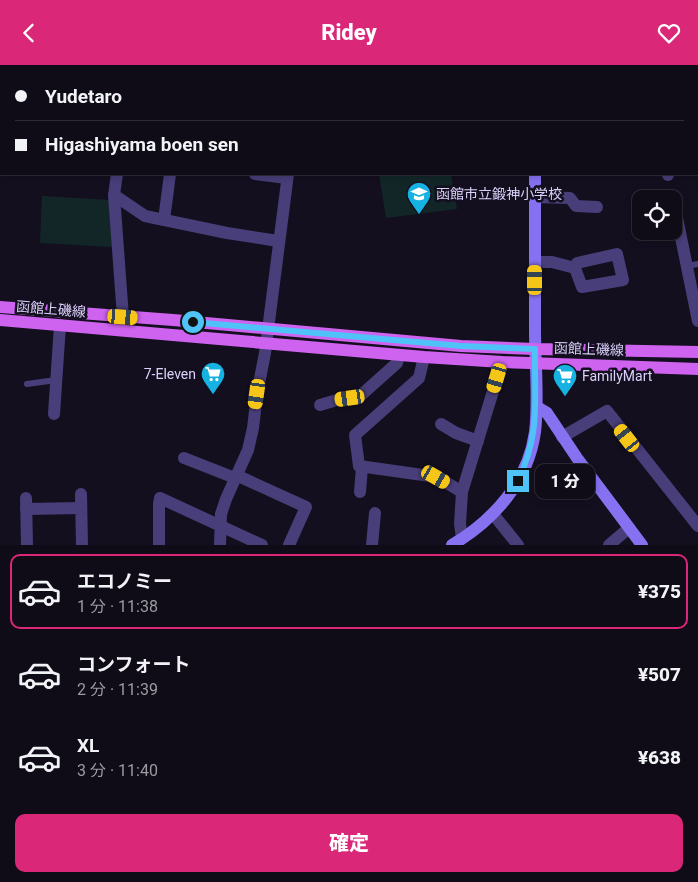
<!DOCTYPE html>
<html lang="ja">
<head>
<meta charset="utf-8">
<style>
  body { margin:0; font-family:Roboto,"Noto Sans JP",sans-serif; background:#181420; color:#f1f3f6; height:100vh; display:flex; flex-direction:column; font-size:19px; white-space:nowrap }
  * { box-sizing:border-box; margin:0 }
  p { font-size:16px; color:#9b9ba1 }
  .icon { flex:none; width:28px; height:28px; fill:none; stroke:currentColor; stroke-width:2; stroke-linecap:round; stroke-linejoin:round }
  .map { position:relative; height:480px; overflow:hidden }
  .drawer { display:flex; flex-direction:column; background:#0f0b17; flex:1 }
  .drawer>* { flex:none }
  .banner { position:absolute; left:0px; top:0px; width:699px; height:110px; box-shadow:0 2px 8px #0003,0 0 0 1px #2f2b36; display:grid; align-content:center; height:110px; padding:0 15px; background:#0f0b17 }
  .fabs { position:absolute; left:632px; top:125px; display:grid; gap:10px }
  .fabs a { display:grid; place-items:center; width:50px; height:50px; border-radius:10px; background:#0f0b17; box-shadow:0 2px 8px #0003,0 0 0 1px #2f2b36; font-size:25px }
  .end { position:absolute; width:22px; height:22px; margin:-11px; border:6px solid #4fc3f7; background:#111; box-shadow:0 0 0 2px #111 }
  .from { border-radius:50% }
  .bubble { position:absolute; height:35px; border-radius:10px; background:#0f0b17; box-shadow:0 2px 8px #0003,0 0 0 1px #2f2b36; font-size:16px; font-weight:800; line-height:35px; text-align:center }
  .car { position:absolute; width:15px; height:30px; margin:-15px -8px; border-radius:6px; box-shadow:0 0 4px 1px #0007; background:linear-gradient(#f5c518 24%,#345 0 40%,#f5c518 0 76%,#345 0 86%,#f5c518 0) }
  .banner b { display:flex; align-items:center; gap:18px; height:48px; font-size:19px }
  .banner b+b { border-top:1px solid #2f2b36 }
  .banner i { width:12px; height:12px; background:#f1f3f6 }
  ul { padding:9px 0 0; list-style:none }
  li { display:flex; align-items:center; gap:15px; height:75px; margin:0 10px 8px; padding:0 5px; border:2px solid transparent; border-radius:10px }
  li div { flex:1 }
  li b { display:block; font-size:19px }
  li em { font-style:normal; font-weight:800 }
  li.on { border-color:#db2777 }
  li>.icon { width:45px; height:45px; stroke-width:1.5 }
  .cta { display:flex; gap:10px; margin-top:auto; padding:10px 15px }
  .cta a { flex:1; height:58px; border-radius:10px; background:#db2777; color:#fff; font-size:20px; font-weight:800; line-height:58px; text-align:center }
  header { display:flex; justify-content:space-between; align-items:center; height:65px; padding:0 15px; background:#db2777; color:#fff; font-size:22px; font-weight:800 }
  .map>svg:first-child { display:block }
  .park { fill:#122628 }
  .lines { fill:none; stroke-linecap:round; stroke-linejoin:round }
  .lane { stroke:#483e79; stroke-width:6 }
  .street { stroke:#483e79; stroke-width:12 }
  .secondary { stroke:#8672f1; stroke-width:12 }
  .primary { stroke:#ce63f0; stroke-width:12 }
  .route { stroke:#4fc3f7; stroke-width:6 }
  .labels { text-anchor:middle; dominant-baseline:central; stroke-width:5; stroke-linejoin:round; paint-order:stroke }
  .poi-label { font-size:14px; fill:#dbd1fa; stroke:#140f1f; text-anchor:start }
  .street-label { font-size:14px; fill:#dbd1fa; stroke:#140f1f }
</style>
</head>
<body>
<header><svg class="icon" aria-label="back" viewBox="0 0 24 24"><path d="M15 5l-7 7 7 7"/></svg>Ridey<svg class="icon" aria-label="heart" viewBox="0 0 24 24"><path d="M12 20l-8-8c-3-5 5-10 8-4 3-6 11-1 8 4z"/></svg></header>
<div class="map">
<svg width="698" height="480" viewBox="0 0 698 480">
  <rect width="100%" height="100%" fill="#140f1f"/>
  <g class="park">
    <polygon points="379,109 451,109 457,144 386,153"/>
    <polygon points="42,131 110,135 112,182 40,178"/>
  </g>
  <g class="lines">
    <g class="lane">
      <polyline points="687,201 698,199"/>
      <polyline points="27,319 56,315"/>
    </g>
    <g class="street">
      <polyline points="519,0 519,1"/>
      <polyline points="626,0 626,1"/>
      <polyline points="35,1 35,0"/>
      <polyline points="94,1 95,0"/>
      <polyline points="133,1 133,0"/>
      <polyline points="184,1 185,0"/>
      <polyline points="303,1 303,0"/>
      <polyline points="117,109 114,130 145,151 227,168 278,176"/>
      <polyline points="255,109 287,113"/>
      <polyline points="668,109 668,110"/>
      <polyline points="114,130 123,252"/>
      <polyline points="535,132 570,133 576,141 597,142"/>
      <polyline points="674,138 698,256"/>
      <polyline points="164,155 170,109"/>
      <polyline points="535,197 552,197 575,203 577,198 617,189 623,215 582,222 575,203"/>
      <polyline points="424,292 419,313 355,370 359,401 437,412 462,427"/>
      <polyline points="320,340 340,334 360,331 397,298 399,290"/>
      <polyline points="54,349 60,260"/>
      <polyline points="441,359 456,368 478,376"/>
      <polyline points="562,372 607,346 698,461"/>
      <polyline points="184,393 235,413"/>
      <polyline points="236,410 306,442 289,480"/>
      <polyline points="360,427 362,402"/>
      <polyline points="81,429 82,480"/>
      <polyline points="26,433 27,480"/>
      <polyline points="26,444 81,443"/>
      <polyline points="493,449 518,480"/>
      <polyline points="462,473 460,459 462,427 502,297"/>
      <polyline points="159,480 159,439 160,433 262,480"/>
      <polyline points="220,480 221,449 226,434 248,385 253,363 257,329 265,288 288,109"/>
      <polyline points="372,480 375,448"/>
      <polyline points="609,480 629,463"/>
    </g>
    <g class="secondary">
      <polyline points="534,0 534,1"/>
      <polyline points="537,342 547,348 577,393 642,480"/>
      <path d="M452,480C494,455 528,417 535,367C539,334 535,299 535,265C535,213 535,161 535,109"/>
    </g>
    <g class="primary">
      <polyline points="0,242 173,255 461,281 535,284 698,287"/>
      <polyline points="0,255 424,292 502,297 698,304"/>
    </g>
  </g>
  <g class="lines">
    <path class="route" d="M193,257L461,281L535,284C534,337 541,366 518,416"/>
  </g>
  <defs>
    <symbol id="school-pin" viewBox="-11 -11 22 30"><path d="M0 17L-7.5 6A9.5 9.5 0 1 1 7.5 6Z" fill="#16b2e1" stroke="#140f1f"/><path d="M0-5L7-2L0 1L-7-2ZM-4 1L0 2.5L4 1V4Q0 6-4 4Z" fill="#fff"/></symbol>
    <symbol id="supermarket-pin" viewBox="-11 -11 22 30"><path d="M0 17L-7.5 6A9.5 9.5 0 1 1 7.5 6Z" fill="#16b2e1" stroke="#140f1f"/><path d="M-6-5.5h2.5l.6 2H6L4.5 2H-2.5L-4.4-4H-6ZM-1.5 3.2a1.3 1.3 0 1 0 .1 0ZM3 3.2a1.3 1.3 0 1 0 .1 0Z" fill="#fff"/></symbol>
  </defs>
  <g fill-rule="evenodd">
    <use href="#school-pin" x="405" y="115" width="28" height="38"/>
    <use href="#supermarket-pin" x="199" y="295" width="28" height="38"/>
    <use href="#supermarket-pin" x="551" y="297" width="28" height="38"/>
  </g>
  <g class="labels">
    <g class="poi-label">
      <text x="436" y="129">函館市立鍛神小学校</text>
      <text x="196" y="309" text-anchor="end">7-Eleven</text>
      <text x="582" y="311">FamilyMart</text>
    </g>
    <g class="street-label">
      <text transform="translate(51 244) rotate(5)">函館上磯線</text>
      <text transform="translate(589 284) rotate(2)">函館上磯線</text>
    </g>
  </g>
</svg>
<div class="fabs">
<a><svg class="icon" aria-label="locate" viewBox="0 0 24 24"><circle cx="12" cy="12" r="6"/><path d="M12 2v4M12 18v4M2 12h4M18 12h4"/></svg></a>
</div>
<i class="end from" style="left:193px;top:257px"></i>
<i class="end" style="left:518px;top:416px"></i>
<div class="bubble" style="left:535px;top:399px;width:60px">1 分</div>
<i class="car" style="left:535px;top:215px;rotate:0deg"></i>
<i class="car" style="left:123px;top:252px;rotate:94deg"></i>
<i class="car" style="left:497px;top:313px;rotate:197deg"></i>
<i class="car" style="left:257px;top:329px;rotate:188deg"></i>
<i class="car" style="left:350px;top:333px;rotate:262deg"></i>
<i class="car" style="left:627px;top:373px;rotate:322deg"></i>
<i class="car" style="left:436px;top:412px;rotate:120deg"></i>
<div class="banner">
<b><i class="from"></i>Yudetaro</b>
<b><i></i>Higashiyama boen sen</b>
</div>
</div>
<section class="drawer">
<ul>
<li class="on"><svg class="icon" aria-label="car" viewBox="0 0 24 24"><path d="M5 17H2v-5l4-1 3-4h7l3 4 3 1v5h-3M9 17h6M6 11h13"/><circle cx="7" cy="17" r="2"/><circle cx="17" cy="17" r="2"/></svg><div><b>エコノミー</b><p>1 分 · 11:38</p></div><em>¥375</em></li>
<li><svg class="icon" aria-label="car" viewBox="0 0 24 24"><path d="M5 17H2v-5l4-1 3-4h7l3 4 3 1v5h-3M9 17h6M6 11h13"/><circle cx="7" cy="17" r="2"/><circle cx="17" cy="17" r="2"/></svg><div><b>コンフォート</b><p>2 分 · 11:39</p></div><em>¥507</em></li>
<li><svg class="icon" aria-label="car" viewBox="0 0 24 24"><path d="M5 17H2v-5l4-1 3-4h7l3 4 3 1v5h-3M9 17h6M6 11h13"/><circle cx="7" cy="17" r="2"/><circle cx="17" cy="17" r="2"/></svg><div><b>XL</b><p>3 分 · 11:40</p></div><em>¥638</em></li>
</ul>
<div class="cta"><a>確定</a></div>
</section>
</body>
</html>
